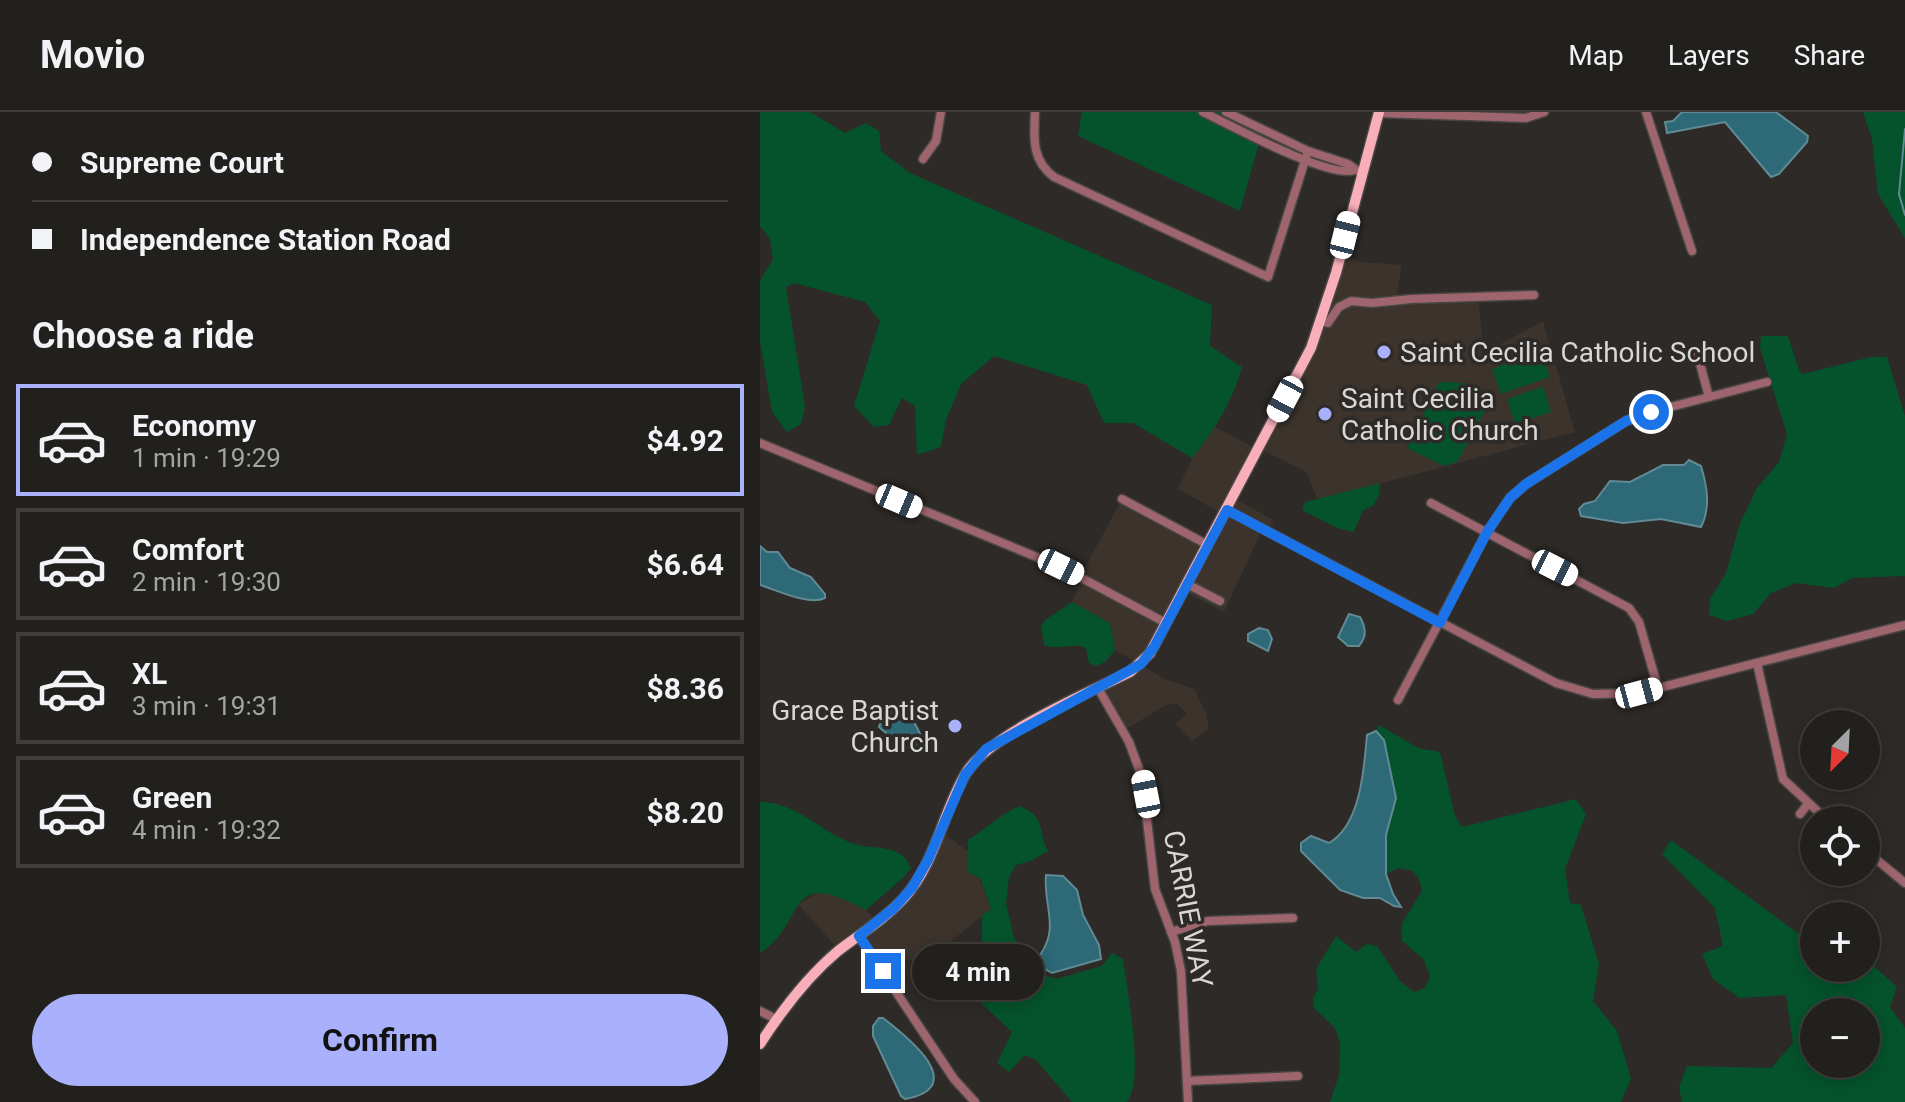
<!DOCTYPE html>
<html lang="en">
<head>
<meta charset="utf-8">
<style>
  body { margin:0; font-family:Roboto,sans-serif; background:#2a2826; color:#f1f3f6; height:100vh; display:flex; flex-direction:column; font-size:30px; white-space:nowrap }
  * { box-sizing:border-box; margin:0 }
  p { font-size:26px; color:#a2a3a4 }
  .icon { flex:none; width:44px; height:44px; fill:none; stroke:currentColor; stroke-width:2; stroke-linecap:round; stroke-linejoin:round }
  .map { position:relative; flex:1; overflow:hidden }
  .panel { display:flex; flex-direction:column; background:#22201d; width:760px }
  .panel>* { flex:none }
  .guide { display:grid; align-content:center; height:176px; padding:0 32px; background:#22201d }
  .needle { width:52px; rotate:204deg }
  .fabs { position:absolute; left:1040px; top:598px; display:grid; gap:16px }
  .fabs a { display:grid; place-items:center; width:80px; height:80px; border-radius:50%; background:#22201d; box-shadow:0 4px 20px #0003,0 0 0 2px #3f3e3b; font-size:40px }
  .end { position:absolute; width:36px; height:36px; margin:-18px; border:10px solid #1a73e8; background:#fff; box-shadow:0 0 0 4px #fff }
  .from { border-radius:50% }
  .bubble { position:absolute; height:56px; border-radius:28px; background:#22201d; box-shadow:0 4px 20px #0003,0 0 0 2px #3f3e3b; font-size:26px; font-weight:700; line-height:56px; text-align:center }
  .car { position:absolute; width:24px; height:48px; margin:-24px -12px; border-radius:10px; box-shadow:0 0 6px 2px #0007; background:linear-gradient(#fff 24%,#345 0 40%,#fff 0 76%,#345 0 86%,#fff 0) }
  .guide b { display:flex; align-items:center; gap:28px; height:76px; font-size:30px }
  .guide b+b { border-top:2px solid #3f3e3b }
  .guide i { width:20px; height:20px; background:#f1f3f6 }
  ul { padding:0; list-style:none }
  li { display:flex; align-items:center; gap:24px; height:112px; margin:0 16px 12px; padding:0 16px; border:4px solid #3f3e3b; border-radius:0px }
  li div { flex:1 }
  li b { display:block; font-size:30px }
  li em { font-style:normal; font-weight:700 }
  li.selected { border-color:#a9b0fc }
  li>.icon { width:72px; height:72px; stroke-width:1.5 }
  h2 { padding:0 32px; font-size:36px; line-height:96px }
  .button { display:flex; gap:16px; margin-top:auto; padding:16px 32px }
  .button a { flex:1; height:92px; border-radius:48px; background:#a9b0fc; color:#111; font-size:32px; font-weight:700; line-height:92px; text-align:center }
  header { display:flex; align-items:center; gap:48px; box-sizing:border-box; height:112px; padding:0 40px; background:#22201d; border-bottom:2px solid #3f3e3b }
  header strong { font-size:38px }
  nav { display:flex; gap:44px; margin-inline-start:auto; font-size:28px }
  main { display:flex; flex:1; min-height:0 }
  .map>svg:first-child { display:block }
  .built { fill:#3b332c }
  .green { fill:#05532c; fill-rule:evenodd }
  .water { fill:#2d6977; stroke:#618a94; stroke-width:2 }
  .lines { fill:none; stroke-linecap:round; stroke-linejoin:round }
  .stream { stroke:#618a94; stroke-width:2 }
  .minor-casing { stroke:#494643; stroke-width:11 }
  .major-casing { stroke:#494643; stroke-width:13 }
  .minor { stroke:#9f656e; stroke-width:8 }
  .major { stroke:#f8afba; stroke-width:10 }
  .route { stroke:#1a73e8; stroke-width:10 }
  .poi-dot { fill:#a9b0fc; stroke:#2d2a27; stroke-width:3 }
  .labels { text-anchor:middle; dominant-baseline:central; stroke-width:7; stroke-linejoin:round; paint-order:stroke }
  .poi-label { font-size:28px; fill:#d9d7d6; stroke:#2d2a27; text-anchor:start }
  .street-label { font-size:28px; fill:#d9d7d6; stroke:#2d2a27 }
</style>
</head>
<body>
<header>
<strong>Movio</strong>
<nav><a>Map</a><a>Layers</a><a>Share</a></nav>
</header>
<main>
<section class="panel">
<div class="guide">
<b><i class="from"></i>Supreme Court</b>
<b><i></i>Independence Station Road</b>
</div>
<h2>Choose a ride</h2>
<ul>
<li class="selected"><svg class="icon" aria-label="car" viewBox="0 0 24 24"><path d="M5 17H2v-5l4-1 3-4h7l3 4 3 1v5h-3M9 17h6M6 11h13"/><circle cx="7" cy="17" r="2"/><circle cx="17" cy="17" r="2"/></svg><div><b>Economy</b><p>1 min · 19:29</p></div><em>$4.92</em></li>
<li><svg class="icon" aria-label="car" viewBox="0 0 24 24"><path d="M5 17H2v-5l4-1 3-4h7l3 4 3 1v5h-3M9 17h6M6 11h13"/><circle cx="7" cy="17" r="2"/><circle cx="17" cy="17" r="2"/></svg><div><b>Comfort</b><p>2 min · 19:30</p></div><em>$6.64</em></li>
<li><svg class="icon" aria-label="car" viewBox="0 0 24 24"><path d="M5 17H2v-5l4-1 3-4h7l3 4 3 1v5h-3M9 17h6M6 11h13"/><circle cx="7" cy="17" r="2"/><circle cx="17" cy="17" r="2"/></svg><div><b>XL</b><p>3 min · 19:31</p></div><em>$8.36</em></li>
<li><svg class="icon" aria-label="car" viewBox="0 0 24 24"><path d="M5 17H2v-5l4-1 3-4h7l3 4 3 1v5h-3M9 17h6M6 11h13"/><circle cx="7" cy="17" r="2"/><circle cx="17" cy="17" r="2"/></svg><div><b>Green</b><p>4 min · 19:32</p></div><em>$8.20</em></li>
</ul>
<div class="button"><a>Confirm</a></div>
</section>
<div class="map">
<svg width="1145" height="990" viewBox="0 0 1145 990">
  <rect width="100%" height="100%" fill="#2d2a27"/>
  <g class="built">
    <polygon points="580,144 603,150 642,153 636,187 718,185 724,241 783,209 815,320 558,388 546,360 499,336 542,256"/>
    <polygon points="454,314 498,338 473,386 514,408 507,420 502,418 464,500 423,479 381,552 402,566 434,577 446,601 449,617 432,629 415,612 427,602 417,592 406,593 363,619 338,576 380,552 355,538 350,511 312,490 323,467 320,465 362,387 448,433 464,403 418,377 432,346"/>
    <polygon points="180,719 208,739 208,760 219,766 231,797 165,850 142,847 123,859 99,825 79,838 38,792 59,780 75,783 106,798 117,809 144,785"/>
  </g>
  <g class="green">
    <path d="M0,0H50L85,21L106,11L119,19L121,39L150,61L452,193L450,234L482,255C473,288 454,320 432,346L373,311H344L327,273L234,244L201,272L186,308L181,335L157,343L155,294L142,286L129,313L114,315L94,294L120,209L105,190L34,171L26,175L45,295L41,312L27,320L12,300L0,230V169L13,147L10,127L0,114Z"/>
    <polygon points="322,0 443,0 500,27 480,99 318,24"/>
    <polygon points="449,0 460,0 534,35 535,39"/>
    <polygon points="1103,0 1145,0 1145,126 1118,82 1112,27"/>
    <polygon points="1001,224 1028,224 1039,258 1043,262 1111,245 1127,245 1145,304 1145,464 1092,466 1074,476 1036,471 1011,481 993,502 967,509 949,503 950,487 966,461 980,411 997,376 1019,350 1027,322 1000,236"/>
    <polygon points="780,239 790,265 741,282 732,257"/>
    <path d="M679,270C700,271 720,269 729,291L697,350L684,354L647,336Z"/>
    <polygon points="783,275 791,300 755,312 747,287"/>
    <polygon points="620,371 619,383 613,394 603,398 594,420 577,416 542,398 545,390"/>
    <path d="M312,490L350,511L355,538L345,550L336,554L329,551L326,536C312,530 298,539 284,533L281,515L285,508Z"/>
    <polygon points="619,613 658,636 680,640 695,704 702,715 816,687 826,702 805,757 810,791 821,793 839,852 833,889 857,919 871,967 861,990 570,990 579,963 580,931 575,916 554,896 553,886 558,877 556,857 576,824 596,840 607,832 617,834 640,869 654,880 665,876 670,864 664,848 642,829 642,811 662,779 659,767 653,759 638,756 626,762 626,723 636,686 622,623 616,619"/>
    <path d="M0,690C36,690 60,719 91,731C112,739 142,730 151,756L144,765L106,798C22,753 49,809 0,841Z"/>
    <path d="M260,694C288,707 276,717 288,739L271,749L256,753L249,765L246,791L254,826L284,863L296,867L342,854L352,841L363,847C367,877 385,968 367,990H312L275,947L265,943L249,960L237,951L252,920L221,891L222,803L231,797L220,766L208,760V728C224,718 244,700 260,694Z"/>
    <path d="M911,728L1054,833V856H1106V847L1137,875L1130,895L1145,916V990H922L919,975L927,954L1011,956L1033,931L1026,883L979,886L953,867L942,842L963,834L955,796L902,742ZM1054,900H1106V952H1054Z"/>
  </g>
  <g class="water">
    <polygon points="922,0 1016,0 1048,24 1047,30 1019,62 1011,65 965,10 907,21 905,10 913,9"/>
    <path d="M929,348L941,354C947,374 951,395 941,415L901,407L863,411L821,404L819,397L824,392L835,389L850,369L870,370L903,353H924Z"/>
    <path d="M0,434L7,440H18L30,456L51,465L65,482V486C49,494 17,478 0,473Z"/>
    <path d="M589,502L600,505C606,516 607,524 599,534H588L578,525Z"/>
    <polygon points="499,516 508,518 512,527 508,539 488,529 488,522"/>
    <path d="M138,595C153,601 157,617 164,630L161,636H143L119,615L121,608Z"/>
    <path d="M616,619L624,628L636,686L626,723V762L633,782L641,795L634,794L620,786H603L580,778L541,739V731L551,724L569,731C601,713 604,656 607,623Z"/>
    <path d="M286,763L303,764L317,778L323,803L339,833L341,847L292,861L285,857L280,843C300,815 283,793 286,763Z"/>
    <path d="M119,906H123C149,926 210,975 145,987L141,984L113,924V914Z"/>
  </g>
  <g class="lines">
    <polyline class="stream" points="1145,17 1139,82 1145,103"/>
    <defs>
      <g id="minor">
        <path d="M275,0C274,25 271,48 294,65L508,165L548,39"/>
        <path d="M443,0C470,13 569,67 594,58"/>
        <polyline points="466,0 548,39 588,52 598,59"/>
        <polyline points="886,0 932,139"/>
        <polyline points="619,1 766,6 784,0"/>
        <polyline points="163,47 176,29 181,0"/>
        <polyline points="561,209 568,211 579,195 591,189 612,191 651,187 774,183"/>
        <polyline points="936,237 949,285"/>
        <polyline points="0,331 301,455 406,511"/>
        <polyline points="362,387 448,433"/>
        <polyline points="671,391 869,496 879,510 898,576"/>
        <polyline points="467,398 796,571 833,582 879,581 1145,513"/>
        <polyline points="427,472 460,489"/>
        <polyline points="997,551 1023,667 1067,708"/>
        <polyline points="338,576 369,630 382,665 395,777 415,830 421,859 428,990"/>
        <polyline points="638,588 727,420 750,386 766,372 866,309 891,300 1007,270"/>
        <polyline points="1040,702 1048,692"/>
        <polyline points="1106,739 1145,771"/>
        <polyline points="411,820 448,809 533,806"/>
        <polyline points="99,824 194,967 215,990"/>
        <polyline points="0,899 16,907"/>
        <polyline points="427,969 538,964"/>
      </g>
      <path id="major" d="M0,932C22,898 47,865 78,839C100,822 125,807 144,786C176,751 182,701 206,661C230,622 326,582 370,560L390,541L551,236L576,161L619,0"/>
    </defs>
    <use href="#minor" class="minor-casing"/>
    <use href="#major" class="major-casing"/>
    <use href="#minor" class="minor"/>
    <use href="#major" class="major"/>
  </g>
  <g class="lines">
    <polyline class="route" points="123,859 99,824 134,796 152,776 168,748 205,663 226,637 381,552 394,535 467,398 680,511 727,420 750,386 766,372 866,309 891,300"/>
  </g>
  <g class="poi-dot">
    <circle cx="624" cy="240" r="8"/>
    <circle cx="565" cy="302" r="8"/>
    <circle cx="195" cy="614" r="8"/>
  </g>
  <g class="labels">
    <g class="poi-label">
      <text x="640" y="240">Saint Cecilia Catholic School</text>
      <text x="581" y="286">Saint Cecilia<tspan x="581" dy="32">Catholic Church</tspan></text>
      <text x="179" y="598" text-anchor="end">Grace Baptist<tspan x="179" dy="32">Church</tspan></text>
    </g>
    <g class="street-label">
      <text transform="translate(428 797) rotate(79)">CARRIE WAY</text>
    </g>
  </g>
</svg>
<div class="fabs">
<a><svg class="needle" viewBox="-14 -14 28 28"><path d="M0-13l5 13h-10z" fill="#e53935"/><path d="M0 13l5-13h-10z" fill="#a2a3a4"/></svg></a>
<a><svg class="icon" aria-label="locate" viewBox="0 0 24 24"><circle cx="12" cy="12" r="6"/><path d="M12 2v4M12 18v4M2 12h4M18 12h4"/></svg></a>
<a>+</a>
<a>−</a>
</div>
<i class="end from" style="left:891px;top:300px"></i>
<i class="end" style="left:123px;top:859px"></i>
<div class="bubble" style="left:152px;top:832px;width:132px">4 min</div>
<i class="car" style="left:585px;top:123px;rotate:14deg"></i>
<i class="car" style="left:525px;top:287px;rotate:208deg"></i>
<i class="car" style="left:139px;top:389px;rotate:113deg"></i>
<i class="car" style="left:301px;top:455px;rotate:116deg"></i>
<i class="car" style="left:795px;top:456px;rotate:117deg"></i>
<i class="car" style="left:879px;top:581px;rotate:75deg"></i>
<i class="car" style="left:386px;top:682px;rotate:349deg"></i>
</div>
</main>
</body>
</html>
